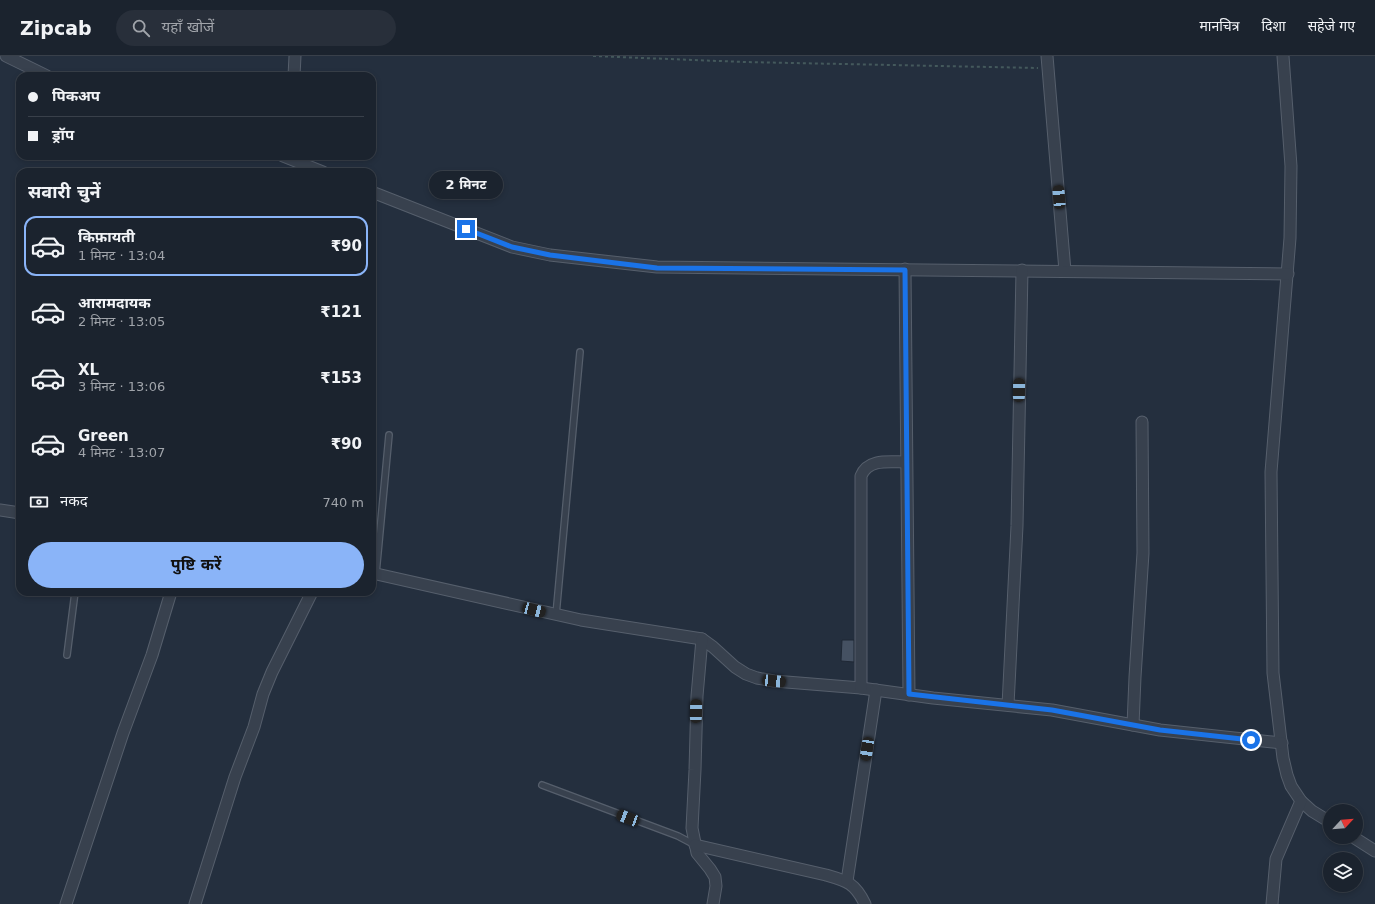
<!DOCTYPE html>
<html lang="hi">
<head>
<meta charset="utf-8">
<style>
  body { margin:0; font-family:"DejaVu Sans","Noto Sans Devanagari",sans-serif; background:#282f3a; color:#f1f3f6; height:100vh; display:flex; flex-direction:column; font-size:15px; white-space:nowrap }
  * { box-sizing:border-box; margin:0 }
  p { font-size:13px; color:#a0a4aa }
  .icon { flex:none; width:22px; height:22px; fill:none; stroke:currentColor; stroke-width:2; stroke-linecap:round; stroke-linejoin:round }
  .map { position:relative; flex:1; overflow:hidden }
  .side { position:absolute; left:16px; top:112px; width:360px; height:428px; display:flex; flex-direction:column; background:#1b232e; border-radius:12px; box-shadow:0 2px 6px #0003,0 0 0 1px #39404a }
  .side>* { flex:none }
  .guide { position:absolute; left:16px; top:16px; width:360px; height:88px; border-radius:12px; box-shadow:0 2px 6px #0003,0 0 0 1px #39404a; display:grid; align-content:center; height:88px; padding:0 12px; background:#1b232e }
  .needle { width:26px; rotate:64deg }
  .tools { position:absolute; left:1323px; top:748px; display:grid; gap:8px }
  .tools a { display:grid; place-items:center; width:40px; height:40px; border-radius:50%; background:#1b232e; box-shadow:0 2px 6px #0003,0 0 0 1px #39404a; font-size:20px }
  .end { position:absolute; width:18px; height:18px; margin:-9px; border:5px solid #1a73e8; background:#fff; box-shadow:0 0 0 2px #fff }
  .from { border-radius:50% }
  .bubble { position:absolute; height:28px; border-radius:14px; background:#1b232e; box-shadow:0 2px 6px #0003,0 0 0 1px #39404a; font-size:13px; font-weight:700; line-height:28px; text-align:center }
  .car { position:absolute; width:12px; height:24px; margin:-12px -6px; border-radius:5px; box-shadow:0 0 3px 1px #0007; background:linear-gradient(#222 24%,#8ab4d8 0 40%,#222 0 76%,#8ab4d8 0 86%,#222 0) }
  .guide b { display:flex; align-items:center; gap:14px; height:38px; font-size:15px }
  .guide b+b { border-top:1px solid #39404a }
  .guide i { width:10px; height:10px; background:#f1f3f6 }
  ul { padding:0; list-style:none }
  li { display:flex; align-items:center; gap:12px; height:60px; margin:0 8px 6px; padding:0 4px; border:2px solid transparent; border-radius:12px }
  li div { flex:1 }
  li b { display:block; font-size:15px }
  li em { font-style:normal; font-weight:700 }
  li.on { border-color:#8ab4f8 }
  li>.icon { width:36px; height:36px; stroke-width:1.5 }
  h2 { padding:0 12px; font-size:18px; line-height:48px }
  .pay { display:flex; align-items:center; gap:10px; height:44px; padding:0 12px; font-size:15px }
  .pay p { margin-inline-start:auto }
  .primary-button { display:flex; gap:8px; margin-top:auto; padding:8px 12px }
  .primary-button a { flex:1; height:46px; border-radius:24px; background:#8ab4f8; color:#111; font-size:16px; font-weight:700; line-height:46px; text-align:center }
  header { display:flex; align-items:center; gap:24px; box-sizing:border-box; height:56px; padding:0 20px; background:#1b232e; border-bottom:1px solid #39404a }
  header strong { font-size:19px }
  nav { display:flex; gap:22px; margin-inline-start:auto; font-size:14px }
  .search { width:280px; height:36px; background:#282f3a; display:flex; align-items:center; gap:10px; box-sizing:border-box; padding:0 14px; border-radius:22px; color:#a0a4aa; font-size:15px }
  .map>svg:first-child { display:block }
  .building { fill:#455162; stroke:#1f2835 }
  .lines { fill:none; stroke-linecap:round; stroke-linejoin:round }
  .service-casing { stroke:#565f6c; stroke-width:8 }
  .minor-casing { stroke:#565f6c; stroke-width:13 }
  .path { stroke:#44595c; stroke-width:2; stroke-dasharray:3 3; stroke-linecap:butt }
  .service { stroke:#38414e; stroke-width:5.5 }
  .minor { stroke:#38414e; stroke-width:11 }
  .route { stroke:#1a73e8; stroke-width:5 }
</style>
</head>
<body>
<header>
<strong>Zipcab</strong>
<div class="search"><svg class="icon" aria-label="search" viewBox="0 0 24 24"><circle cx="10" cy="10" r="6"/><path d="M15 15l6 6"/></svg>यहाँ खोजें</div>
<nav><a>मानचित्र</a><a>दिशा</a><a>सहेजे गए</a></nav>
</header>
<div class="map">
<svg width="1375" height="848" viewBox="0 0 1375 848">
  <rect width="100%" height="100%" fill="#242f3e"/>
  <polygon class="building" points="842,584 854,584 854,606 841,605"/>
  <g class="lines">
    <defs>
      <g id="service">
        <polyline points="376,518 389,379"/>
        <polyline points="556,559 580,296"/>
        <polyline points="67,599 75,536"/>
        <polyline points="542,729 678,780 695,789"/>
      </g>
      <g id="minor">
        <polyline points="6,0 47,20"/>
        <polyline points="1047,0 1065,215"/>
        <polyline points="1283,0 1291,110 1290,182 1271,416 1273,617 1283,702 1287,719 1291,730 1301,745 1312,755 1330,766"/>
        <polyline points="294,20 295,0"/>
        <polyline points="283,100 323,116"/>
        <polyline points="372,136 512,191 550,199 657,211 1288,218"/>
        <polyline points="905,213 909,639"/>
        <polyline points="0,454 20,457"/>
        <polyline points="372,517 581,564 702,583 713,591 735,611 746,618 757,622 774,625 861,632 933,642 1052,654 1160,674 1282,687"/>
        <polyline points="702,583 697,640 695,714 692,772 697,797 710,813 715,821 716,830 713,848"/>
        <path d="M861,632V420C868,402 890,406 906,406"/>
        <polyline points="1008,649 1017,470 1022,214"/>
        <polyline points="1133,669 1135,621 1143,497 1142,366"/>
        <polyline points="1353,781 1375,795"/>
        <path d="M695,789L826,819C847,825 855,827 865,848"/>
        <polyline points="847,825 876,634"/>
        <polyline points="66,848 123,677 152,599 171,536"/>
        <polyline points="195,848 235,721 254,671 263,638 272,616 312,536"/>
        <polyline points="1272,848 1276,803 1301,745"/>
      </g>
    </defs>
    <use href="#service" class="service-casing"/>
    <use href="#minor" class="minor-casing"/>
    <polyline class="path" points="593,0 744,6 1038,12"/>
    <use href="#service" class="service"/>
    <use href="#minor" class="minor"/>
  </g>
  <g class="lines">
    <polyline class="route" points="466,173 512,191 550,199 657,212 905,214 909,638 1052,654 1160,674 1251,684"/>
  </g>
</svg>
<div class="tools">
<a><svg class="needle" viewBox="-14 -14 28 28"><path d="M0-13l5 13h-10z" fill="#e53935"/><path d="M0 13l5-13h-10z" fill="#a0a4aa"/></svg></a>
<a><svg class="icon" aria-label="layers" viewBox="0 0 24 24"><path d="M12 4l9 5-9 5-9-5zM3 14l9 5 9-5"/></svg></a>
</div>
<i class="end from" style="left:1251px;top:684px"></i>
<i class="end" style="left:466px;top:173px"></i>
<div class="bubble" style="left:429px;top:115px;width:74px">2 मिनट</div>
<i class="car" style="left:1059px;top:141px;rotate:355deg"></i>
<i class="car" style="left:1019px;top:334px;rotate:1deg"></i>
<i class="car" style="left:534px;top:554px;rotate:105deg"></i>
<i class="car" style="left:774px;top:625px;rotate:95deg"></i>
<i class="car" style="left:696px;top:655px;rotate:1deg"></i>
<i class="car" style="left:867px;top:693px;rotate:189deg"></i>
<i class="car" style="left:628px;top:762px;rotate:291deg"></i>
<div class="guide">
<b><i class="from"></i>पिकअप</b>
<b><i></i>ड्रॉप</b>
</div>
<section class="side">
<h2>सवारी चुनें</h2>
<ul>
<li class="on"><svg class="icon" aria-label="car" viewBox="0 0 24 24"><path d="M5 17H2v-5l4-1 3-4h7l3 4 3 1v5h-3M9 17h6M6 11h13"/><circle cx="7" cy="17" r="2"/><circle cx="17" cy="17" r="2"/></svg><div><b>किफ़ायती</b><p>1 मिनट · 13:04</p></div><em>₹90</em></li>
<li><svg class="icon" aria-label="car" viewBox="0 0 24 24"><path d="M5 17H2v-5l4-1 3-4h7l3 4 3 1v5h-3M9 17h6M6 11h13"/><circle cx="7" cy="17" r="2"/><circle cx="17" cy="17" r="2"/></svg><div><b>आरामदायक</b><p>2 मिनट · 13:05</p></div><em>₹121</em></li>
<li><svg class="icon" aria-label="car" viewBox="0 0 24 24"><path d="M5 17H2v-5l4-1 3-4h7l3 4 3 1v5h-3M9 17h6M6 11h13"/><circle cx="7" cy="17" r="2"/><circle cx="17" cy="17" r="2"/></svg><div><b>XL</b><p>3 मिनट · 13:06</p></div><em>₹153</em></li>
<li><svg class="icon" aria-label="car" viewBox="0 0 24 24"><path d="M5 17H2v-5l4-1 3-4h7l3 4 3 1v5h-3M9 17h6M6 11h13"/><circle cx="7" cy="17" r="2"/><circle cx="17" cy="17" r="2"/></svg><div><b>Green</b><p>4 मिनट · 13:07</p></div><em>₹90</em></li>
</ul>
<div class="pay"><svg class="icon" aria-label="cash" viewBox="0 0 24 24"><path d="M3 7h18v10H3z"/><circle cx="12" cy="12" r="2"/></svg>नकद<p>740 m</p></div>
<div class="primary-button"><a>पुष्टि करें</a></div>
</section>
</div>
</body>
</html>
